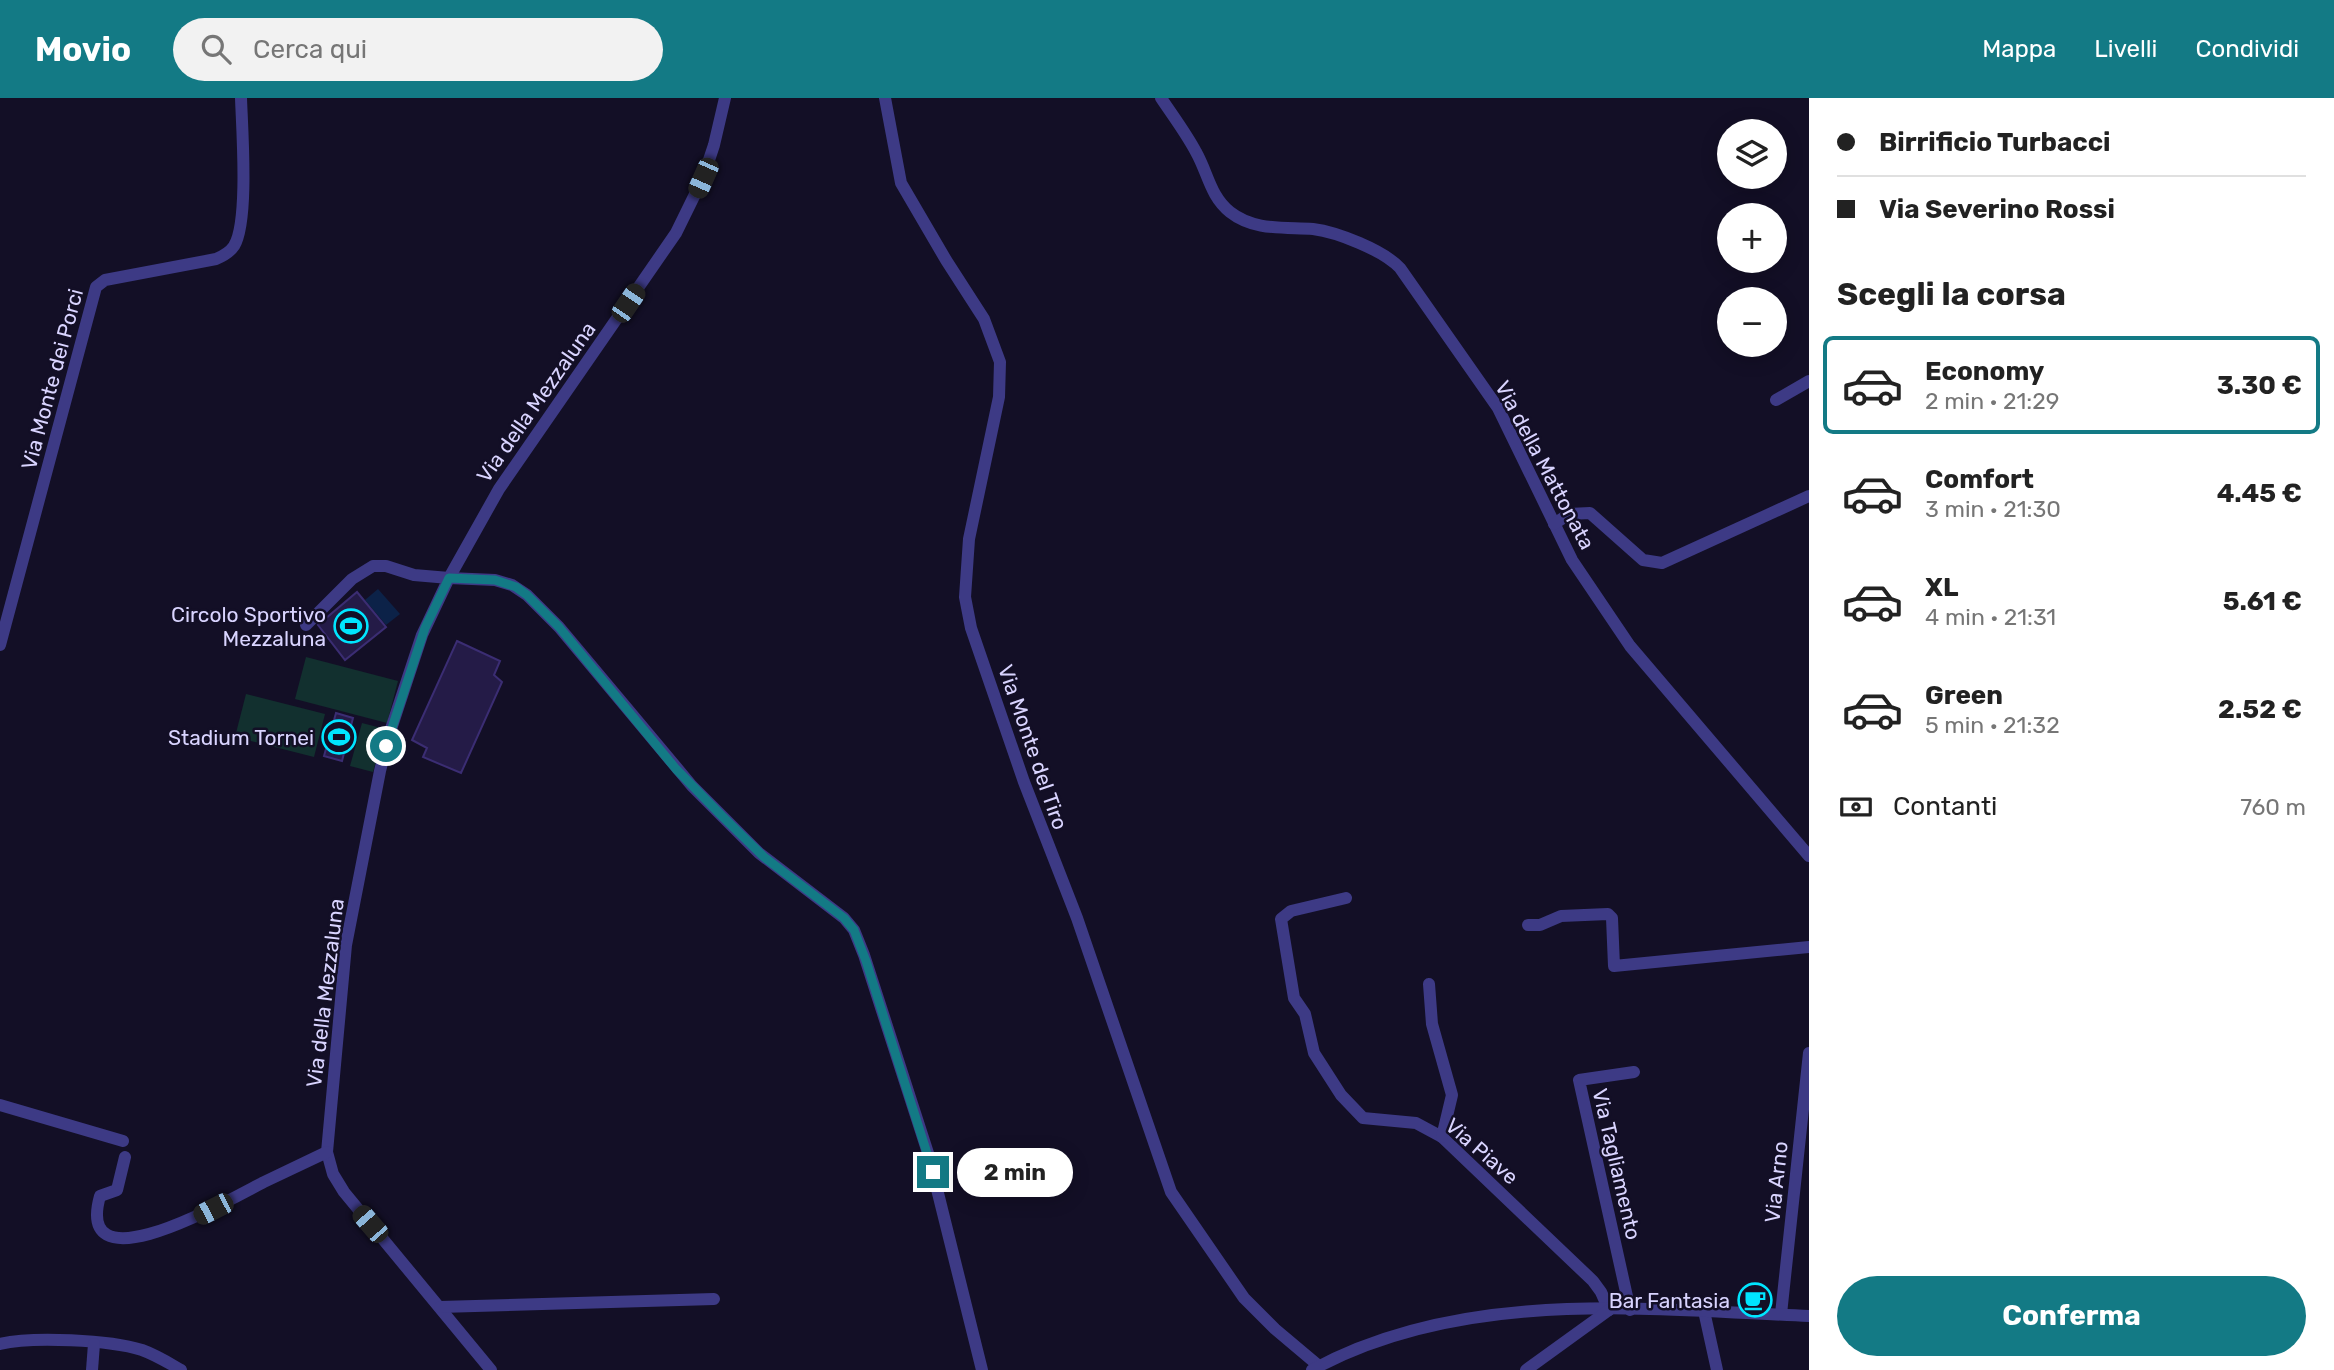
<!DOCTYPE html>
<html lang="it">
<head>
<meta charset="utf-8">
<style>
  body { margin:0; font-family:Rubik,sans-serif; background:#f2f2f2; color:#222; height:100vh; display:flex; flex-direction:column; font-size:26px; white-space:nowrap }
  * { box-sizing:border-box; margin:0 }
  p { font-size:23px; color:#767676 }
  .icon { flex:none; width:38px; height:38px; fill:none; stroke:currentColor; stroke-width:2; stroke-linecap:round; stroke-linejoin:round }
  .map { position:relative; flex:1; overflow:hidden }
  .sheet { display:flex; flex-direction:column; background:#fff; width:525px }
  .sheet>* { flex:none }
  .guide { display:grid; align-content:center; height:154px; padding:0 28px; background:#fff }
  .tools { position:absolute; left:1717px; top:21px; display:grid; gap:14px }
  .tools a { display:grid; place-items:center; width:70px; height:70px; border-radius:50%; background:#fff; box-shadow:0 4px 18px #0003; font-size:35px }
  .end { position:absolute; width:32px; height:32px; margin:-16px; border:9px solid #137a85; background:#fff; box-shadow:0 0 0 4px #fff }
  .from { border-radius:50% }
  .bubble { position:absolute; height:49px; border-radius:24px; background:#fff; box-shadow:0 4px 18px #0003; font-size:23px; font-weight:700; line-height:49px; text-align:center }
  .car { position:absolute; width:21px; height:42px; margin:-21px -10px; border-radius:9px; box-shadow:0 0 5px 2px #0007; background:linear-gradient(#222 24%,#8ab4d8 0 40%,#222 0 76%,#8ab4d8 0 86%,#222 0) }
  .guide b { display:flex; align-items:center; gap:24px; height:66px; font-size:26px }
  .guide b+b { border-top:2px solid #e0e0e0 }
  .guide i { width:18px; height:18px; background:#222 }
  ul { padding:0; list-style:none }
  li { display:flex; align-items:center; gap:21px; height:98px; margin:0 14px 10px; padding:0 14px; border:4px solid transparent; border-radius:10px }
  li div { flex:1 }
  li b { display:block; font-size:26px }
  li em { font-style:normal; font-weight:700 }
  li.selected { border-color:#137a85 }
  li>.icon { width:63px; height:63px; stroke-width:1.5 }
  h2 { padding:0 28px; font-size:32px; line-height:84px }
  .pay { display:flex; align-items:center; gap:18px; height:77px; padding:0 28px; font-size:26px }
  .pay p { margin-inline-start:auto }
  .primary-button { display:flex; gap:14px; margin-top:auto; padding:14px 28px }
  .primary-button a { flex:1; height:80px; border-radius:42px; background:#137a85; color:#fff; font-size:28px; font-weight:700; line-height:80px; text-align:center }
  header { display:flex; align-items:center; gap:42px; box-sizing:border-box; height:98px; padding:0 35px; background:#137a85; color:#fff }
  header strong { font-size:33px }
  nav { display:flex; gap:38px; margin-inline-start:auto; font-size:24px }
  .search { width:490px; height:63px; background:#f2f2f2; display:flex; align-items:center; gap:18px; box-sizing:border-box; padding:0 24px; border-radius:38px; color:#767676; font-size:26px }
  main { display:flex; flex:1; min-height:0 }
  .map>svg:first-child { display:block }
  .green { fill:#12302f }
  .water { fill:#0c2248 }
  .building { fill:#241b47; stroke:#3b2d73; stroke-width:2 }
  .lines { fill:none; stroke-linecap:round; stroke-linejoin:round }
  .minor { stroke:#3d3a85; stroke-width:12 }
  .route { stroke:#137a85; stroke-width:9 }
  .labels { text-anchor:middle; dominant-baseline:central; stroke-width:5; stroke-linejoin:round; paint-order:stroke }
  .street-label { font-size:21px; fill:#d9d4ff; stroke:#130f26 }
  .poi-label { font-size:21px; fill:#d9d4ff; stroke:#130f26; text-anchor:end }
</style>
</head>
<body>
<header>
<strong>Movio</strong>
<div class="search"><svg class="icon" aria-label="search" viewBox="0 0 24 24"><circle cx="10" cy="10" r="6"/><path d="M15 15l6 6"/></svg>Cerca qui</div>
<nav><a>Mappa</a><a>Livelli</a><a>Condividi</a></nav>
</header>
<main>
<div class="map">
<svg width="1809" height="1272" viewBox="0 0 1809 1272">
  <rect width="100%" height="100%" fill="#130f26"/>
  <g class="green">
    <polygon points="306,559 398,583 387,625 295,601"/>
    <polygon points="246,596 325,616 314,659 235,639"/>
    <polygon points="362,625 385,631 373,674 350,668"/>
  </g>
  <polygon class="water" points="378,491 400,516 386,527 365,502"/>
  <g class="building">
    <polygon points="357,494 386,529 345,562 318,527"/>
    <polygon points="457,543 500,563 494,577 502,584 461,675 423,659 427,650 412,642"/>
    <polygon points="336,615 353,620 342,663 324,658"/>
  </g>
  <g class="lines">
    <g class="minor">
      <polyline points="885,0 901,85 946,162 984,221 1000,264 999,299 969,441 965,499 971,530 1024,684 1077,820 1171,1094 1244,1200 1275,1231 1319,1268"/>
      <path d="M1161,0C1173,18 1186,35 1196,54C1208,75 1210,98 1230,114C1254,133 1284,129 1313,131C1337,134 1383,152 1400,170L1498,310L1572,462L1630,548L1809,758"/>
      <polyline points="1776,302 1809,283"/>
      <polyline points="1554,426 1569,416 1590,415 1643,462 1662,465 1809,398"/>
      <polyline points="449,480 495,482 512,487 527,497 559,529 692,688 759,755 844,820 854,832 864,857 928,1055 982,1272"/>
      <polyline points="449,480 499,391 676,135 703,80 714,47 725,0"/>
      <polyline points="306,527 352,481 373,468 386,468 414,477 449,480 422,537 389,637 380,673 346,847 327,1054 333,1076 344,1094 491,1272"/>
      <path d="M0,547L96,189L105,182L216,161C223,158 230,154 234,148C249,124 242,31 241,0"/>
      <polyline points="1346,800 1291,813 1281,821 1294,900 1305,916 1314,955 1341,997 1363,1020 1416,1025 1442,1039 1593,1183 1601,1194 1609,1212"/>
      <polyline points="1528,827 1540,827 1561,818 1608,816 1612,820 1614,868 1809,849"/>
      <polyline points="1429,886 1432,926 1452,997 1442,1039"/>
      <polyline points="0,1007 123,1043"/>
      <path d="M125,1059L117,1092L100,1098C73,1194 236,1098 264,1084C285,1074 306,1064 327,1054"/>
      <polyline points="440,1209 714,1201"/>
      <polyline points="1630,1212 1579,982 1634,974"/>
      <polyline points="1704,1213 1717,1272"/>
      <polyline points="1781,1216 1809,955"/>
      <path d="M0,1246C32,1238 110,1242 142,1252C156,1257 169,1265 181,1272"/>
      <polyline points="92,1272 94,1246"/>
      <path d="M1312,1272C1462,1190 1645,1211 1809,1218"/>
      <polyline points="1526,1272 1609,1212"/>
    </g>
  </g>
  <g class="lines">
    <polyline class="route" points="386,648 425,530 449,480 495,482 516,489 527,497 559,529 676,671 722,718 764,759 844,820 854,832 866,863 933,1074"/>
  </g>
  <defs>
    <symbol id="stadium-ring" viewBox="-11 -11 22 22"><circle r="9.5" fill="#130f26" stroke="#00e5ff" stroke-width="1.5"/><path d="M0-5a6.5 5 0 1 0 0 10a6.5 5 0 1 0 0-10ZM-3.5-1.8h7v3.6h-7Z" fill="#00e5ff"/></symbol>
    <symbol id="cafe-ring" viewBox="-11 -11 22 22"><circle r="9.5" fill="#130f26" stroke="#00e5ff" stroke-width="1.5"/><path d="M-5.5-4.5H6V0H3Q3 3.5 0 3.5H-2.5Q-5.5 3.5-5.5 0ZM3-3.2v2h1.7v-2ZM-6 4.5H4V6H-6Z" fill="#00e5ff"/></symbol>
  </defs>
  <g fill-rule="evenodd">
    <use href="#stadium-ring" x="332" y="509" width="38" height="38"/>
    <use href="#stadium-ring" x="320" y="620" width="38" height="38"/>
    <use href="#cafe-ring" x="1736" y="1183" width="38" height="38"/>
  </g>
  <g class="labels">
    <g class="street-label">
      <text transform="translate(52 281) rotate(-75)">Via Monte dei Porci</text>
      <text transform="translate(536 304) rotate(-55)">Via della Mezzaluna</text>
      <text transform="translate(1545 367) rotate(62)">Via della Mattonata</text>
      <text transform="translate(1033 649) rotate(71)">Via Monte del Tiro</text>
      <text transform="translate(325 895) rotate(-83)">Via della Mezzaluna</text>
      <text transform="translate(1482 1053) rotate(41)">Via Piave</text>
      <text transform="translate(1617 1066) rotate(77)">Via Tagliamento</text>
      <text transform="translate(1776 1084) rotate(-84)">Via Arno</text>
    </g>
    <g class="poi-label">
      <text x="326" y="516">Circolo Sportivo<tspan x="326" dy="24">Mezzaluna</tspan></text>
      <text x="314" y="639">Stadium Tornei</text>
      <text x="1730" y="1202">Bar Fantasia</text>
    </g>
  </g>
</svg>
<div class="tools">
<a><svg class="icon" aria-label="layers" viewBox="0 0 24 24"><path d="M12 4l9 5-9 5-9-5zM3 14l9 5 9-5"/></svg></a>
<a>+</a>
<a>−</a>
</div>
<i class="end from" style="left:386px;top:648px"></i>
<i class="end" style="left:933px;top:1074px"></i>
<div class="bubble" style="left:957px;top:1050px;width:116px">2 min</div>
<i class="car" style="left:703px;top:80px;rotate:204deg"></i>
<i class="car" style="left:628px;top:205px;rotate:34deg"></i>
<i class="car" style="left:213px;top:1111px;rotate:243deg"></i>
<i class="car" style="left:370px;top:1126px;rotate:319deg"></i>
</div>
<section class="sheet">
<div class="guide">
<b><i class="from"></i>Birrificio Turbacci</b>
<b><i></i>Via Severino Rossi</b>
</div>
<h2>Scegli la corsa</h2>
<ul>
<li class="selected"><svg class="icon" aria-label="car" viewBox="0 0 24 24"><path d="M5 17H2v-5l4-1 3-4h7l3 4 3 1v5h-3M9 17h6M6 11h13"/><circle cx="7" cy="17" r="2"/><circle cx="17" cy="17" r="2"/></svg><div><b>Economy</b><p>2 min · 21:29</p></div><em>3.30 €</em></li>
<li><svg class="icon" aria-label="car" viewBox="0 0 24 24"><path d="M5 17H2v-5l4-1 3-4h7l3 4 3 1v5h-3M9 17h6M6 11h13"/><circle cx="7" cy="17" r="2"/><circle cx="17" cy="17" r="2"/></svg><div><b>Comfort</b><p>3 min · 21:30</p></div><em>4.45 €</em></li>
<li><svg class="icon" aria-label="car" viewBox="0 0 24 24"><path d="M5 17H2v-5l4-1 3-4h7l3 4 3 1v5h-3M9 17h6M6 11h13"/><circle cx="7" cy="17" r="2"/><circle cx="17" cy="17" r="2"/></svg><div><b>XL</b><p>4 min · 21:31</p></div><em>5.61 €</em></li>
<li><svg class="icon" aria-label="car" viewBox="0 0 24 24"><path d="M5 17H2v-5l4-1 3-4h7l3 4 3 1v5h-3M9 17h6M6 11h13"/><circle cx="7" cy="17" r="2"/><circle cx="17" cy="17" r="2"/></svg><div><b>Green</b><p>5 min · 21:32</p></div><em>2.52 €</em></li>
</ul>
<div class="pay"><svg class="icon" aria-label="cash" viewBox="0 0 24 24"><path d="M3 7h18v10H3z"/><circle cx="12" cy="12" r="2"/></svg>Contanti<p>760 m</p></div>
<div class="primary-button"><a>Conferma</a></div>
</section>
</main>
</body>
</html>
